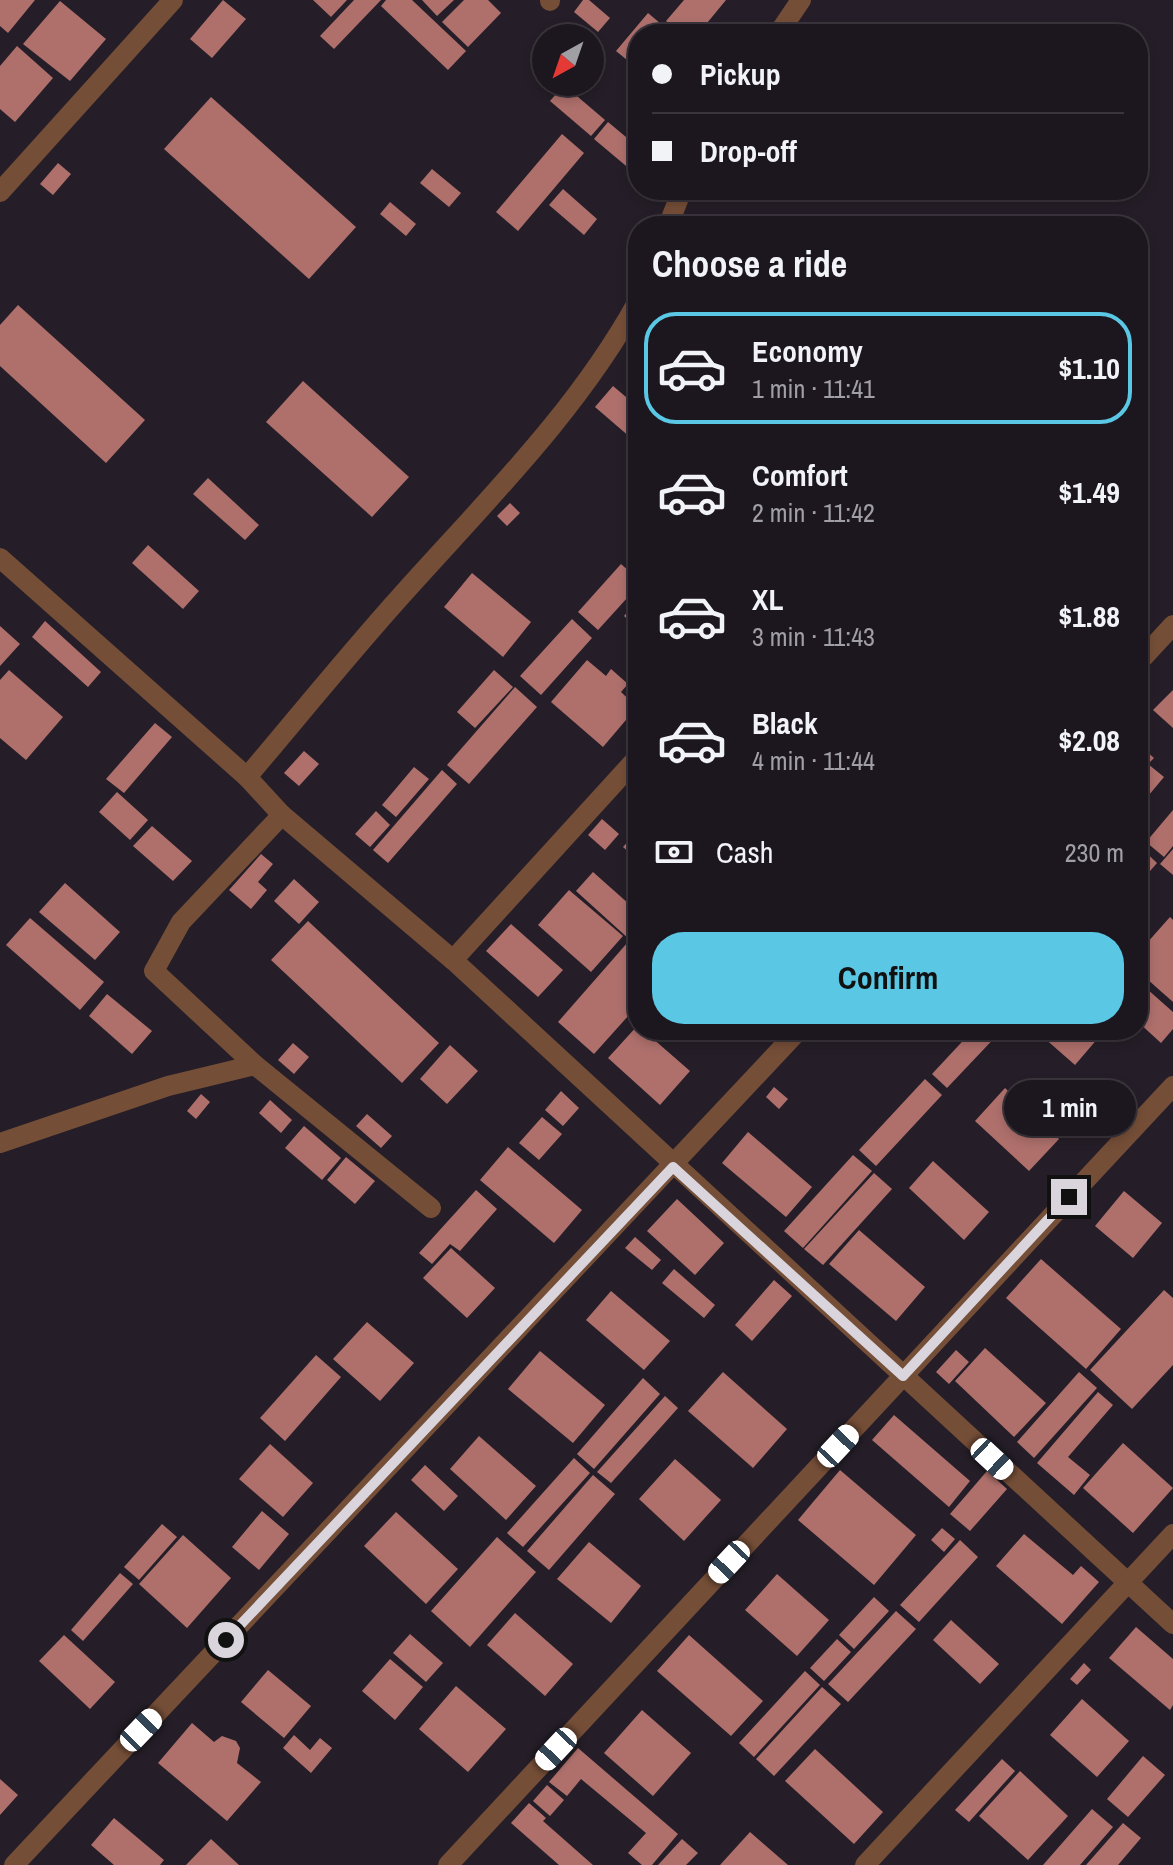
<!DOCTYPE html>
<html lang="en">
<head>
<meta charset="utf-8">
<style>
  body { margin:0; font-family:"Archivo Narrow",sans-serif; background:#29232b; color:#f1f3f6; height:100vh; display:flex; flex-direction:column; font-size:30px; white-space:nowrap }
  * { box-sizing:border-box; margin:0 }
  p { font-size:26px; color:#a09fa4 }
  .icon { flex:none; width:44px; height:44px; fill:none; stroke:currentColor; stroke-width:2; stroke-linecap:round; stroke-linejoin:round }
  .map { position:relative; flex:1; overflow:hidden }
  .drawer { position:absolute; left:628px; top:216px; width:520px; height:824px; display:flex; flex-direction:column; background:#1c161e; border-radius:32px; box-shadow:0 4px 12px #0003,0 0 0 2px #3a353c }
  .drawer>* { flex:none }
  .hud { position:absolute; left:628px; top:24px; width:520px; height:176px; border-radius:32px; box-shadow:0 4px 12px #0003,0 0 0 2px #3a353c; display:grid; align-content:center; height:176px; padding:0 24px; background:#1c161e }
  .needle { width:52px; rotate:220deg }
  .buttons { position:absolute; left:532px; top:24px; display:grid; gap:16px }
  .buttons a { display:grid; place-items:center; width:72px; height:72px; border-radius:50%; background:#1c161e; box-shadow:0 4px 12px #0003,0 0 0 2px #3a353c; font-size:40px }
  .end { position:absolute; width:36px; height:36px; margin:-18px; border:10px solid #dad5dc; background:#111; box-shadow:0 0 0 4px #111 }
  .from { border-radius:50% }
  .bubble { position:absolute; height:56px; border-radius:28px; background:#1c161e; box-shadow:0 4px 12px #0003,0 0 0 2px #3a353c; font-size:26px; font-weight:700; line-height:56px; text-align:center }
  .car { position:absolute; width:24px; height:48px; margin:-24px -12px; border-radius:10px; box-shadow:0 0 6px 2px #0007; background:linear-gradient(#fff 24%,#345 0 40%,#fff 0 76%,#345 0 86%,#fff 0) }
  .hud b { display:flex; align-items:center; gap:28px; height:76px; font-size:30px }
  .hud b+b { border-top:2px solid #3a353c }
  .hud i { width:20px; height:20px; background:#f1f3f6 }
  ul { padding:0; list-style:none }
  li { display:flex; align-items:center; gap:24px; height:112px; margin:0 16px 12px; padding:0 8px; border:4px solid transparent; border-radius:32px }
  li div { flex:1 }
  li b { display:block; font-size:30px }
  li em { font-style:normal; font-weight:700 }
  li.selected { border-color:#5ac8e5 }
  li>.icon { width:72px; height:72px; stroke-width:1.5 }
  h2 { padding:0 24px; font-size:36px; line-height:96px }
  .pay { display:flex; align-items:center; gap:20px; height:88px; padding:0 24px; font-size:30px }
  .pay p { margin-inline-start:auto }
  .action { display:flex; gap:16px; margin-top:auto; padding:16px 24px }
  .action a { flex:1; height:92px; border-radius:32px; background:#5ac8e5; color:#111; font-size:32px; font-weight:700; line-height:92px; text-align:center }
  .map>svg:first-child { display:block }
  .building { fill:#af706c }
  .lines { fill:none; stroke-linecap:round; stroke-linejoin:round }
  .minor { stroke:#754e37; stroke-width:20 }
  .route { stroke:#dad5dc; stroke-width:10 }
</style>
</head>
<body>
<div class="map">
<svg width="1173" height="1865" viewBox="0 0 1173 1865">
  <rect width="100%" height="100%" fill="#251e28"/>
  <g class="building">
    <polygon points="0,0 35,0 8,33 0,26"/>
    <polygon points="223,0 246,19 212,58 190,39"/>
    <polygon points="313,0 347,0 331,17"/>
    <polygon points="354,0 381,0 334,49 320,36"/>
    <polygon points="386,0 412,0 466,51 448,70 381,6"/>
    <polygon points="422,0 454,0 437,16"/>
    <polygon points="464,0 488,0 501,13 468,47 442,22"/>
    <polygon points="583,0 589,0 610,18 598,32 574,12"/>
    <polygon points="684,0 726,0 698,34 682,34 666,21"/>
    <polygon points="60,1 106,39 70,81 23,44"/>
    <polygon points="648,13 673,34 638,34 638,69 616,51"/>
    <polygon points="17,46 53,78 15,122 0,109 0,66"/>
    <polygon points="564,85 605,120 591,136 550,101"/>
    <polygon points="211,97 356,227 309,279 164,149"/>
    <polygon points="608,122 638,147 638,176 594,139"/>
    <polygon points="562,134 584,153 518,231 496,212"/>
    <polygon points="58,163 71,174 53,195 40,184"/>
    <polygon points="432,169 461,193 449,207 420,183"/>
    <polygon points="563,189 597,219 584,235 549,205"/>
    <polygon points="390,202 416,224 406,236 380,214"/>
    <polygon points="18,305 145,420 106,463 0,366 0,325"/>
    <polygon points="303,381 409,477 372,517 266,422"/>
    <polygon points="613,386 638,407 638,444 595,407"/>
    <polygon points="208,478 259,525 245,540 193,494"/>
    <polygon points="510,503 520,513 507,526 497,516"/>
    <polygon points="148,545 199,591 183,609 132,563"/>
    <polygon points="621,564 638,579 638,586 598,630 578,612"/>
    <polygon points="472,573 531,622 503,657 444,607"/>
    <polygon points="638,599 638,629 624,616"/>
    <polygon points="572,619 592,638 541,695 520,676"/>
    <polygon points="45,621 101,672 88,687 32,637"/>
    <polygon points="0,626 20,644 0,666"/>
    <polygon points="587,660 606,676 611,669 628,684 621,692 637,707 603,747 551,702"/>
    <polygon points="9,670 63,717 26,760 0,738 0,680"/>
    <polygon points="494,670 513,687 475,728 457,712"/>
    <polygon points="515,687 537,707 469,784 447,765"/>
    <polygon points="1173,690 1173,728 1153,710"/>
    <polygon points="155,723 172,737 124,793 106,779"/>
    <polygon points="1138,744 1154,758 1148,764 1164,777 1138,808"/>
    <polygon points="304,751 319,764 299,786 284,773"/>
    <polygon points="414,767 429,779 396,817 382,805"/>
    <polygon points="442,770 457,784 388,863 373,850"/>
    <polygon points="117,792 148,820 130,840 99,812"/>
    <polygon points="1173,810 1173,846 1164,857 1146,842"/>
    <polygon points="376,811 390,825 370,847 355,834"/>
    <polygon points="602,819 619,834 605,850 588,835"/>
    <polygon points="152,826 192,861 173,881 133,846"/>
    <polygon points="638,830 638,860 623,847"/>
    <polygon points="1138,845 1157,863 1138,885"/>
    <polygon points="1173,849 1173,875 1160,864"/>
    <polygon points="261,854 273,864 258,882 267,890 251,909 229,890"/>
    <polygon points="593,872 638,912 638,928 629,939 576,891"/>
    <polygon points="294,879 319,902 299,924 274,901"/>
    <polygon points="65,883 120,932 95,960 39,912"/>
    <polygon points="569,890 623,936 591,972 538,925"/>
    <polygon points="1170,917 1173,920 1173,1002 1138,971 1138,953"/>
    <polygon points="30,918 104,982 80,1010 6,945"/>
    <polygon points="308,921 439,1043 402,1083 271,960"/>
    <polygon points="511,924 563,970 538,997 486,951"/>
    <polygon points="628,942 638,951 638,1005 594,1054 558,1022"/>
    <polygon points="1138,981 1173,1012 1173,1029 1161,1043 1138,1022"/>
    <polygon points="107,994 152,1031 132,1054 89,1016"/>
    <polygon points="638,1025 638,1030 643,1030 690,1071 660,1105 608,1058"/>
    <polygon points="973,1030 1002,1030 947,1088 932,1074"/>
    <polygon points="1035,1030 1105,1030 1075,1065"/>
    <polygon points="293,1043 309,1057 294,1074 278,1060"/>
    <polygon points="450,1045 478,1071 447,1104 420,1079"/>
    <polygon points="925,1079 942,1095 876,1166 859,1150"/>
    <polygon points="774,1087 788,1099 779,1109 766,1097"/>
    <polygon points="1005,1088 1059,1139 1029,1171 975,1121"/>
    <polygon points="561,1091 579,1108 563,1126 545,1110"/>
    <polygon points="201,1094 210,1102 196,1119 187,1111"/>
    <polygon points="270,1100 292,1120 281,1133 259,1113"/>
    <polygon points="367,1114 392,1136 381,1148 356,1126"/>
    <polygon points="542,1117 562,1134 539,1160 519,1143"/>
    <polygon points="304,1126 341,1158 322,1180 285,1148"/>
    <polygon points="748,1132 812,1187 786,1217 722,1163"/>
    <polygon points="508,1147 582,1210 554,1243 480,1180"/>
    <polygon points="853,1155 872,1171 803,1248 784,1231"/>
    <polygon points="346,1157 375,1181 355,1204 327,1180"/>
    <polygon points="933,1161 989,1212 964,1240 909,1188"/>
    <polygon points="874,1173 892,1189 823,1265 804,1249"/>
    <polygon points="476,1190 497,1209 460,1251 450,1244 432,1264 419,1253"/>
    <polygon points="1124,1191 1162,1223 1133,1258 1095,1226"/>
    <polygon points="677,1199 724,1243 695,1275 647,1231"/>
    <polygon points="859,1230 925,1287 896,1321 829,1264"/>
    <polygon points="635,1237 661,1260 652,1270 625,1248"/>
    <polygon points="451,1248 495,1288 467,1318 423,1278"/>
    <polygon points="1041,1259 1121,1329 1086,1369 1006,1298"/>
    <polygon points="674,1269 715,1305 704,1318 662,1283"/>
    <polygon points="774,1280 792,1296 752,1341 735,1325"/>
    <polygon points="1164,1290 1173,1298 1173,1365 1132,1409 1090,1370"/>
    <polygon points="611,1291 670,1341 644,1370 586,1320"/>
    <polygon points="367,1322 414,1363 380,1401 333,1359"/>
    <polygon points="985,1348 1046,1403 1014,1437 955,1381"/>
    <polygon points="956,1350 969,1362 949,1384 936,1372"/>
    <polygon points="540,1351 605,1405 573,1443 508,1389"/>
    <polygon points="316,1355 341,1377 285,1441 260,1418"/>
    <polygon points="723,1372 787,1429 753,1468 688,1411"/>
    <polygon points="1079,1372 1097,1388 1034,1458 1017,1442"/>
    <polygon points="643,1378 660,1394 594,1469 577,1454"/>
    <polygon points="1098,1392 1113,1405 1068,1457 1090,1475 1074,1495 1037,1463"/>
    <polygon points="665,1396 678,1408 611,1483 597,1472"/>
    <polygon points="894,1415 970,1481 949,1507 872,1440"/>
    <polygon points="479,1436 536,1486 506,1520 450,1469"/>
    <polygon points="1123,1443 1173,1488 1133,1533 1083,1488"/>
    <polygon points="270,1444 313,1483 283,1517 239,1479"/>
    <polygon points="574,1458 590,1473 523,1547 507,1533"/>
    <polygon points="675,1459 721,1500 684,1541 639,1499"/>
    <polygon points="425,1465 458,1496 444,1511 411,1480"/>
    <polygon points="840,1470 916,1535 874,1585 798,1520"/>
    <polygon points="987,1471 1007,1489 970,1531 950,1514"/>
    <polygon points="593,1475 615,1494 549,1570 527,1551"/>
    <polygon points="262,1511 289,1534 259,1570 232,1547"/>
    <polygon points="396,1512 458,1569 426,1604 364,1546"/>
    <polygon points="162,1524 177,1537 139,1580 124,1567"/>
    <polygon points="942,1528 955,1539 944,1552 931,1540"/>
    <polygon points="1024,1534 1073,1575 1081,1566 1099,1582 1062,1624 996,1566"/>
    <polygon points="183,1535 231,1578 187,1628 139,1584"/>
    <polygon points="497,1537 536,1572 470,1647 431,1611"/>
    <polygon points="960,1540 978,1557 919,1622 900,1605"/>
    <polygon points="589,1542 641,1586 611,1623 557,1579"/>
    <polygon points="120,1573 133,1584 83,1641 71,1630"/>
    <polygon points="777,1574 829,1620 797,1656 745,1610"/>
    <polygon points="874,1597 889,1611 854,1649 839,1635"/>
    <polygon points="896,1611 916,1629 848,1702 828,1684"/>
    <polygon points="515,1613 573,1664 545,1696 487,1645"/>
    <polygon points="951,1620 999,1664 980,1684 933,1640"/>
    <polygon points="1136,1627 1173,1659 1173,1705 1170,1710 1109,1658"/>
    <polygon points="410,1634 443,1663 426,1682 393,1653"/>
    <polygon points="64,1635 115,1682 90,1709 39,1661"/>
    <polygon points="689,1635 763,1701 731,1736 657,1671"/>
    <polygon points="837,1639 851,1652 824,1681 810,1668"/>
    <polygon points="390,1659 423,1687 395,1720 362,1691"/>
    <polygon points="1084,1663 1091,1670 1077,1685 1070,1679"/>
    <polygon points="268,1670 311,1706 284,1738 241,1702"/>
    <polygon points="805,1671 820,1685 754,1757 739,1743"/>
    <polygon points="456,1686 506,1729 468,1772 419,1729"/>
    <polygon points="822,1687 841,1704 774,1776 756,1759"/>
    <polygon points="1082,1699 1129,1741 1097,1777 1050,1735"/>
    <polygon points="642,1710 691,1753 653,1796 604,1753"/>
    <polygon points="192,1723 214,1742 222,1736 236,1741 240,1748 237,1763 261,1782 227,1821 158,1763"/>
    <polygon points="294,1735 310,1750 320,1738 332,1748 311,1773 283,1748"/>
    <polygon points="578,1748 678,1834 652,1865 642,1865 628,1853 646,1833 581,1779 567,1796 549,1782"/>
    <polygon points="815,1749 883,1812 854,1844 785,1781"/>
    <polygon points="1143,1756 1165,1775 1128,1817 1107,1799"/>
    <polygon points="1002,1759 1015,1771 969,1822 955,1810"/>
    <polygon points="1020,1771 1068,1816 1028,1860 979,1816"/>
    <polygon points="0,1779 18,1795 0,1815"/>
    <polygon points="547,1785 564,1800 550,1816 533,1801"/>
    <polygon points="529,1803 546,1818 543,1821 593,1865 559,1865 511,1823"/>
    <polygon points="1092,1809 1113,1827 1080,1865 1043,1865"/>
    <polygon points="114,1818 164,1860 160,1865 114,1865 91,1845"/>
    <polygon points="1123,1823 1141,1838 1118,1865 1086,1865"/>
    <polygon points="750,1832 788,1865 720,1865"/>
    <polygon points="211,1839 239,1865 186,1865"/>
    <polygon points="682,1839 698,1853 686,1865 658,1865"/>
  </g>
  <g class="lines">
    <g class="minor">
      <polyline points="550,1 550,0"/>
      <polyline points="778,34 801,0"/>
      <polyline points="0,192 173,0"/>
      <polyline points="668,226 682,190"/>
      <polyline points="0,558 247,777 282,815 453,960 1173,1624"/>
      <polyline points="1138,663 1173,625"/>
      <path d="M247,777C298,717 348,655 401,596C485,502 577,412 638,301"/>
      <polyline points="453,960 638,757"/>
      <polyline points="255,1065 431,1208"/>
      <polyline points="0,1143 168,1086 255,1065 154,971 181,922 282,815"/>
      <polyline points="14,1865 799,1030"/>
      <polyline points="448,1865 1173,1086"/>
      <polyline points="865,1865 1173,1534"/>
    </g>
  </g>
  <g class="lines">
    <polyline class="route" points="226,1640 673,1167 903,1376 1069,1197"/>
  </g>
</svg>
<div class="buttons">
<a><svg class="needle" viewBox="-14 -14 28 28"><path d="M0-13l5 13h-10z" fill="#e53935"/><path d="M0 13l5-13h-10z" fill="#a09fa4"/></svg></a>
</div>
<i class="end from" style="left:226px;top:1640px"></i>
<i class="end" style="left:1069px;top:1197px"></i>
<div class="bubble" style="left:1004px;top:1080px;width:132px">1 min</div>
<i class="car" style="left:838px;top:1446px;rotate:43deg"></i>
<i class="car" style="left:992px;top:1459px;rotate:133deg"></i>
<i class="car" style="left:729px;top:1562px;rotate:223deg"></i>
<i class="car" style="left:141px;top:1730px;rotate:44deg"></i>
<i class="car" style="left:556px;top:1749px;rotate:223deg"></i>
<div class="hud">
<b><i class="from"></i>Pickup</b>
<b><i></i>Drop-off</b>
</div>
<section class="drawer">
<h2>Choose a ride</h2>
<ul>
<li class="selected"><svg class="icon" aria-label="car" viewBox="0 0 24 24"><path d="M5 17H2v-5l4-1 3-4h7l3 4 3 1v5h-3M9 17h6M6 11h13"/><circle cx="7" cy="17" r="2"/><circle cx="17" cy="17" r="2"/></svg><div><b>Economy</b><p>1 min · 11:41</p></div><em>$1.10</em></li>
<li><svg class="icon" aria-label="car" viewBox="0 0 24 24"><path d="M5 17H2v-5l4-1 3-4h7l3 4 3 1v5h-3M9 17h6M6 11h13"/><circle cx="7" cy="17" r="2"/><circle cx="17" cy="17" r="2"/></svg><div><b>Comfort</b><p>2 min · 11:42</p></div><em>$1.49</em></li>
<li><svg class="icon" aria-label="car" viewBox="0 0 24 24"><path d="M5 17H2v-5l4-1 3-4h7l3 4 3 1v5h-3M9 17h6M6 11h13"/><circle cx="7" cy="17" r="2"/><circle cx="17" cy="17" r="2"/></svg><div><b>XL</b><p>3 min · 11:43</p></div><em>$1.88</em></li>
<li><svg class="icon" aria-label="car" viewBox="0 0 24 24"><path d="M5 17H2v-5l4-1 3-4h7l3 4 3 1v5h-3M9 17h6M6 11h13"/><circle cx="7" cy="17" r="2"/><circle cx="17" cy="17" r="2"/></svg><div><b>Black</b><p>4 min · 11:44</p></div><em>$2.08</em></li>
</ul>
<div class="pay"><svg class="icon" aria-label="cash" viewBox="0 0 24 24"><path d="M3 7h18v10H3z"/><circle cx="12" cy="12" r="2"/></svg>Cash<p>230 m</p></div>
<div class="action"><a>Confirm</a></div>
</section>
</div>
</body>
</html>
